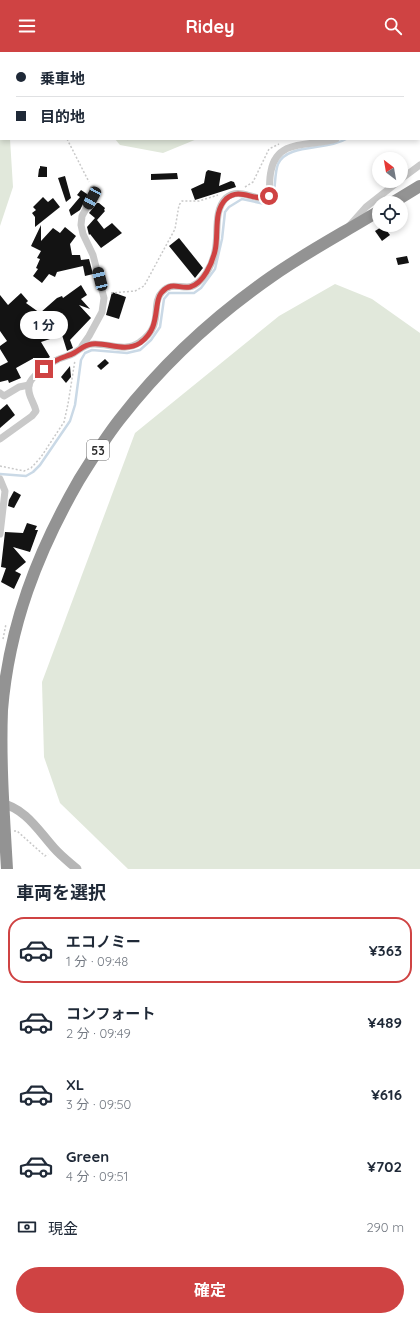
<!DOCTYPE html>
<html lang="ja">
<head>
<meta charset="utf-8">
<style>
  body { margin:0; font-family:Quicksand,"Noto Sans JP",sans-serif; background:#f6f6f7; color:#1f2937; height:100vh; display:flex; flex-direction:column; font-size:15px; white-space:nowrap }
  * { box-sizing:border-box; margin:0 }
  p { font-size:13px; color:#747a83 }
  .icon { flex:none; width:22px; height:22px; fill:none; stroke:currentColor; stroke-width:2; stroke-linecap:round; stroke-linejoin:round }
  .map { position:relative; height:817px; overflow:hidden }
  .drawer { display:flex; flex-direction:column; background:#fff; flex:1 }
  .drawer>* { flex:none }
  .top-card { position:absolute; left:0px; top:0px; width:420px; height:88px; box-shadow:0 2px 6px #0003; display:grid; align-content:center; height:88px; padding:0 16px; background:#fff }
  .needle { width:26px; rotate:329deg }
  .controls { position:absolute; left:372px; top:100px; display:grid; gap:8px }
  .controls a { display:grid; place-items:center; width:36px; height:36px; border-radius:50%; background:#fff; box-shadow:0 2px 6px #0003; font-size:20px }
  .end { position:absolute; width:18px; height:18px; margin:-9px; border:5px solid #cf4343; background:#fff; box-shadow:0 0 0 2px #fff }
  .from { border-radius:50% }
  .bubble { position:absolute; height:28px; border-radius:14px; background:#fff; box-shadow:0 2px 6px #0003; font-size:13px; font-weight:700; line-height:28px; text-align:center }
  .car { position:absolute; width:12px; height:24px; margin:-12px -6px; border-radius:5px; box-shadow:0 0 3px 1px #0007; background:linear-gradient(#222 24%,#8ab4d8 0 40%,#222 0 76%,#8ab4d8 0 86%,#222 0) }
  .top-card b { display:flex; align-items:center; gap:14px; height:38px; font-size:15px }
  .top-card b+b { border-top:1px solid #e0e1e3 }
  .top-card i { width:10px; height:10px; background:#1f2937 }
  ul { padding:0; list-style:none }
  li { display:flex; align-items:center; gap:12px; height:66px; margin:0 8px 6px; padding:0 8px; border:2px solid transparent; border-radius:16px }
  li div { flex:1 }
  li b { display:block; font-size:15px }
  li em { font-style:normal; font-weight:700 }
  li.selected { border-color:#cf4343 }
  li>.icon { width:36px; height:36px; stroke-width:1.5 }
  h2 { padding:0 16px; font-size:18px; line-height:48px }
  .pay { display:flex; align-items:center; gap:10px; height:44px; padding:0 16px; font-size:15px }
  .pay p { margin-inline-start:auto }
  .primary-button { display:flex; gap:8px; margin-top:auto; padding:8px 16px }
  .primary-button a { flex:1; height:46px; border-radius:24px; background:#cf4343; color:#fff; font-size:16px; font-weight:700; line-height:46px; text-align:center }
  header { display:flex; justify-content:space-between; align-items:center; height:52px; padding:0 16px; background:#cf4343; color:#fff; font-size:18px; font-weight:700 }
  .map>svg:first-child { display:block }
  .green { fill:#e1e8db }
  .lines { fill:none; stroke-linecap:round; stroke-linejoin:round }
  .stream { stroke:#cad9e6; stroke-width:2.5 }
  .building { fill:#131313 }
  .path { stroke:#c9c9c9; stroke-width:1.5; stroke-dasharray:2 2; stroke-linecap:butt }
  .street { stroke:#c9c9c9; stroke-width:7 }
  .secondary { stroke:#b6b6b6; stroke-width:9 }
  .highway { stroke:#939393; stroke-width:12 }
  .route { stroke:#cf4343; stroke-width:5 }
  .labels { text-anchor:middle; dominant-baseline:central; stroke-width:4; stroke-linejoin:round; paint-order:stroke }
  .shield { fill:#fff; stroke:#6b6b6b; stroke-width:1 }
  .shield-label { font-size:12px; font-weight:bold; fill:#2c2c2c }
</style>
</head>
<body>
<header><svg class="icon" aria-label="menu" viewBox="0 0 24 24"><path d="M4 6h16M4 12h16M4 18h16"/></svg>Ridey<svg class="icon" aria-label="search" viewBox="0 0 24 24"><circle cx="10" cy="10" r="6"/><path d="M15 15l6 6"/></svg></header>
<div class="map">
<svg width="420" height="817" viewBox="0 0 420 817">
  <rect width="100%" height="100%" fill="#fff"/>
  <g class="green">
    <polygon points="62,0 299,0 299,1"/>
    <polygon points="0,27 1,87 10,87 13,135 0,174"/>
    <polygon points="115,87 197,87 163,101 120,93"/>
    <polygon points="335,232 372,247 420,281 420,817 128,817 60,751 44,705 42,630 135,381 279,264"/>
  </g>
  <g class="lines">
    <g class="stream">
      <polyline points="419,40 420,40"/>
      <path d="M0,422L26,424L33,420L40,413L70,369L75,353L81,308L85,301L92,298L127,301L140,298L151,288L160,275L164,247L169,241H194L201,236L215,217L222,187L225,160L229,155L242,147L265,152L272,149C276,138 274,122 278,112C287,91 327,99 346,87"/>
    </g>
  </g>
  <g class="building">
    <polygon points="40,114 47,115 47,125 38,125 39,117 40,116"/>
    <polygon points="208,118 221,121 219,134 231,129 234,130 236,135 195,148 191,137 204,131 206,120"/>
    <polygon points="177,121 178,127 151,128 151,122"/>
    <polygon points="65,124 71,146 66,150 58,126"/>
    <polygon points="81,138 87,142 87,144 80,158 71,164 69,158 80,145 77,143"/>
    <polygon points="43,145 48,150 53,146 60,155 35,175 35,165 32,161 36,158 33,155"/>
    <polygon points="97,151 99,151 105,156 104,158 105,159 97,168 104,177 112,171 122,181 101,196 90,182 89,183 87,175 95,166 89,161"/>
    <polygon points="41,173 41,189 53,176 60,181 65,175 76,184 70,192 72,203 80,203 81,208 89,207 93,222 85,224 83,214 57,220 55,225 49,222 42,231 33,224 38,217 36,216 40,207 37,206 41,199 31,194"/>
    <polygon points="383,174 390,183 382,189 375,179"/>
    <polygon points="179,186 203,216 195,226 169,194"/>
    <polygon points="407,204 409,211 398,213 396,206"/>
    <polygon points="81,233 87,243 81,247 90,257 79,253 91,266 70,288 73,296 67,299 62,283 41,290 50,305 38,313 34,306 16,316 21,326 9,331 8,328 0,330 0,314 8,310 0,297 0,294 7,289 0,279 0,243 8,253 21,241 28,249 26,251 40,261 57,246 62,244 63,246"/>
    <polygon points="112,240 126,245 119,267 106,263"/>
    <polygon points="105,307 109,311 101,318 97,314"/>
    <polygon points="70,314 71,325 66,331 61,325"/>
    <polygon points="7,352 15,363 0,376 0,358"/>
    <polygon points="14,439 21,443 14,456 8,454 9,448"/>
    <polygon points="27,471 37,474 35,478 38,478 30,500 13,495 26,510 15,519 21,522 14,537 1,530 6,516 1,515 5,480 23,481"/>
  </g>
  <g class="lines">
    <g class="path">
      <polyline points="32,0 32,1"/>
      <polyline points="335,1 335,0"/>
      <polyline points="67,87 89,130"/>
      <polyline points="245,135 253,130 269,97 279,92"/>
      <polyline points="111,241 135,239 144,234 175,177 179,153 182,149 199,149 218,143"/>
      <polyline points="0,414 24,419 31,416 41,405 64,370 68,352 75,308"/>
      <polyline points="3,587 6,572"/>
      <polyline points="14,779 17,779 45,804 48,802"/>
    </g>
    <g class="street">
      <polyline points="94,0 94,1"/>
      <polyline points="281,1 282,0"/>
      <polyline points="401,127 420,113"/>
      <polyline points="350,173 366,155 399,129"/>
      <polyline points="82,294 89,284 102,260 104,246 93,203 83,182 81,173 82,164 92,146 93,137"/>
      <polyline points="0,341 4,344 19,335 29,333"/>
      <path d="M0,387L32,364L36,359C34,350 27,343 29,333C30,325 48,313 55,309C61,305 68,305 74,301C81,297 85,292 93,292C108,291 125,301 140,290C165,273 150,252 162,240C170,231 177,235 187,235C202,235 213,211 215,199C219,182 213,159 226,146C241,134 254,151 269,144C270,135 269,127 271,119C277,85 313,95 336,87"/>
      <polyline points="0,427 5,439 0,482"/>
    </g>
    <path class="secondary" d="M0,751C25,756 38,778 54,796C61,804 69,810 77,817"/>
    <g class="highway">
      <polyline points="392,151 420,134"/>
      <path d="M7,817C4,764 0,711 2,658C9,574 37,501 79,428C92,407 105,386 120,367C162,313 215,264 271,225C305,201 343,181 379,159"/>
    </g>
  </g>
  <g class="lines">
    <path class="route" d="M44,317C48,314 52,310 57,308C62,305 69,304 74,301C81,297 84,293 92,292C108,290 124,301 140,291C154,281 155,269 157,254C158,249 158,244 162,240C172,229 179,237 190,235C204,231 212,211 215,199C219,182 213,159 226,147C241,134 254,151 269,144"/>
  </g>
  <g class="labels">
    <rect class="shield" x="87" y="388" width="22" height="20" rx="3"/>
    <g class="shield-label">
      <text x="98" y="398">53</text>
    </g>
  </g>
</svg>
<div class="controls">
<a><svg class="needle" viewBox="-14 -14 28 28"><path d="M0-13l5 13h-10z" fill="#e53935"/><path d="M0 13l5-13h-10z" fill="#747a83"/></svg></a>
<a><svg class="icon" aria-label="locate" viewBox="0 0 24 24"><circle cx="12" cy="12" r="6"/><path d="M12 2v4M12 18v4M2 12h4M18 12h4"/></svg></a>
</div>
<i class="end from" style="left:269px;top:144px"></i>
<i class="end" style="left:44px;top:317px"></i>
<div class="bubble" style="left:20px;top:259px;width:48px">1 分</div>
<i class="car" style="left:92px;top:146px;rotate:209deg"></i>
<i class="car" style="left:100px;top:227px;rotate:346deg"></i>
<div class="top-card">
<b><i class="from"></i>乗車地</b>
<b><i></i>目的地</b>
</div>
</div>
<section class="drawer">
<h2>車両を選択</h2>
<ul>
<li class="selected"><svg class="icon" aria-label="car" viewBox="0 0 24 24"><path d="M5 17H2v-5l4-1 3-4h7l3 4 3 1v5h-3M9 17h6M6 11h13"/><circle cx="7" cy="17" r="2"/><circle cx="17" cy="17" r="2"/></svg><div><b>エコノミー</b><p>1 分 · 09:48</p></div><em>¥363</em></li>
<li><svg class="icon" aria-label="car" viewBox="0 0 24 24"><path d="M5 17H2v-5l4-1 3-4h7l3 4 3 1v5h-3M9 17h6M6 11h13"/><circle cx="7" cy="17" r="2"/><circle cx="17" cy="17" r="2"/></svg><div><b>コンフォート</b><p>2 分 · 09:49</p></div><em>¥489</em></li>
<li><svg class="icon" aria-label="car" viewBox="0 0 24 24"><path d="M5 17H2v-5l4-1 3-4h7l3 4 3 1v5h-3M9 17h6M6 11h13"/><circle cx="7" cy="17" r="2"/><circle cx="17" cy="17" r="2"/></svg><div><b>XL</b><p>3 分 · 09:50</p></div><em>¥616</em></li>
<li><svg class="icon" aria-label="car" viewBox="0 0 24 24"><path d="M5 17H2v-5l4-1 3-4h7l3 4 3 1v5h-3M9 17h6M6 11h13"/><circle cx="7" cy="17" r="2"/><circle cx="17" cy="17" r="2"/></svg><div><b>Green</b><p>4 分 · 09:51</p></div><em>¥702</em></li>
</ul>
<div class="pay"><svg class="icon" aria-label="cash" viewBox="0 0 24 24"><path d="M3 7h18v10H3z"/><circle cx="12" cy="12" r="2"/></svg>現金<p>290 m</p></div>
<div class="primary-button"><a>確定</a></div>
</section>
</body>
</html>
